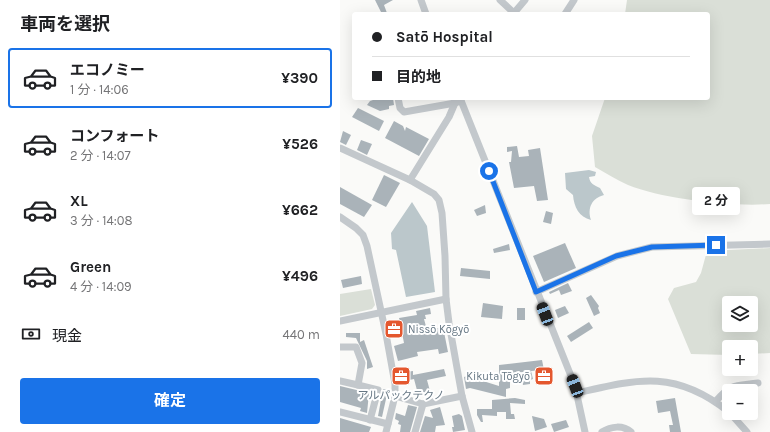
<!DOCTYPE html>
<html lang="ja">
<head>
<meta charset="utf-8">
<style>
  body { margin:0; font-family:Karla,"Noto Sans JP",sans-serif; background:#f6f6f6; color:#202124; height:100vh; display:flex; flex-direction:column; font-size:15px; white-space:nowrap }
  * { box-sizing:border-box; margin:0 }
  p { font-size:13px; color:#757577 }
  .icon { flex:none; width:22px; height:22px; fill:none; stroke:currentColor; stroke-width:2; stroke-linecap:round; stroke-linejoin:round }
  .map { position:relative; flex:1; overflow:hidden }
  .drawer { display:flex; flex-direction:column; background:#fff; width:340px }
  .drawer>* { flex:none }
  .guide { position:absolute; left:12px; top:12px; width:358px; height:88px; border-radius:4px; box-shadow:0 4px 16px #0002; display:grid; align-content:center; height:88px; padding:0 20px; background:#fff }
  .controls { position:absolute; left:382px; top:296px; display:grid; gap:8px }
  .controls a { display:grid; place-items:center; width:36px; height:36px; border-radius:4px; background:#fff; box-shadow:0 4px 16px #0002; font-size:20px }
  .end { position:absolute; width:18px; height:18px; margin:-9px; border:5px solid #1a73e8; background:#fff; box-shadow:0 0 0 2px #fff }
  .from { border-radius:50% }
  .bubble { position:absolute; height:28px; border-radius:4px; background:#fff; box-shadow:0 4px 16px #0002; font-size:13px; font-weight:700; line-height:28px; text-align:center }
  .car { position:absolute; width:12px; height:24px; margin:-12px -6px; border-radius:5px; box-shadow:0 0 3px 1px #0007; background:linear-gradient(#222 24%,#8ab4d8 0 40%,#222 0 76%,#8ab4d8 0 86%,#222 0) }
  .guide b { display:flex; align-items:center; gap:14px; height:38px; font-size:15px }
  .guide b+b { border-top:1px solid #e0e0e0 }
  .guide i { width:10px; height:10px; background:#202124 }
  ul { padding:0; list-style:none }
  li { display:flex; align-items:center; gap:12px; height:60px; margin:0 8px 6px; padding:0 12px; border:2px solid transparent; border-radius:4px }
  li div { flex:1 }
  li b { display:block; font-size:15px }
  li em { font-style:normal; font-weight:700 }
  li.selected { border-color:#1a73e8 }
  li>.icon { width:36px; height:36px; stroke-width:1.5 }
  h2 { padding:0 20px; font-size:18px; line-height:48px }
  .pay { display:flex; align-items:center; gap:10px; height:44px; padding:0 20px; font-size:15px }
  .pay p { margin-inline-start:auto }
  .primary-button { display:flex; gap:8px; margin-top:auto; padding:8px 20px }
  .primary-button a { flex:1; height:46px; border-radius:4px; background:#1a73e8; color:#fff; font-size:16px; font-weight:700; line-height:46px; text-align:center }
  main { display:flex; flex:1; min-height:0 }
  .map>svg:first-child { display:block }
  .green { fill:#dadfd7; fill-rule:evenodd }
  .water { fill:#bbc7cb }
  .building { fill:#aab3b9 }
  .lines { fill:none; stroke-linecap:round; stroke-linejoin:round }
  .minor { stroke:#c3c8cc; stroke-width:7 }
  .route { stroke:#1a73e8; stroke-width:5 }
  .labels { text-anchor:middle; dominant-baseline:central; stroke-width:4; stroke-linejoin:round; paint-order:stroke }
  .poi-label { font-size:11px; fill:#657683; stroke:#fff; text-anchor:start }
</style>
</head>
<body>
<main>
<section class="drawer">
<h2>車両を選択</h2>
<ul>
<li class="selected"><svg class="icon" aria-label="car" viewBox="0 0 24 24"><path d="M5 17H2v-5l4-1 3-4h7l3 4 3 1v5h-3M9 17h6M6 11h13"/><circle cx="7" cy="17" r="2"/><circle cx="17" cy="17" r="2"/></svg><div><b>エコノミー</b><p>1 分 · 14:06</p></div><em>¥390</em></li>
<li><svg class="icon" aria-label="car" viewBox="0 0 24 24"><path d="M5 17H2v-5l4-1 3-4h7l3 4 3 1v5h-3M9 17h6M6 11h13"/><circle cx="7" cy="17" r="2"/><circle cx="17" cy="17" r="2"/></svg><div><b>コンフォート</b><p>2 分 · 14:07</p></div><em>¥526</em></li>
<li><svg class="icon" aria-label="car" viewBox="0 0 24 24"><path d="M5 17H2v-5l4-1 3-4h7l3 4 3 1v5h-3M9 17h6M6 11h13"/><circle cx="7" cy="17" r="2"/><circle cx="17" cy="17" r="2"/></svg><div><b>XL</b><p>3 分 · 14:08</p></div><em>¥662</em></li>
<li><svg class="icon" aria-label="car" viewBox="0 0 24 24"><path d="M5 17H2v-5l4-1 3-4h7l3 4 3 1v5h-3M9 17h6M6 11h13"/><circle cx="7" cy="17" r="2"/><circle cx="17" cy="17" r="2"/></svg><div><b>Green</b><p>4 分 · 14:09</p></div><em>¥496</em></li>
</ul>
<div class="pay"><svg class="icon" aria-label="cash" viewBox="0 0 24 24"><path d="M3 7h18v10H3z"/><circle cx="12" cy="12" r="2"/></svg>現金<p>440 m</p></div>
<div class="primary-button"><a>確定</a></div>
</section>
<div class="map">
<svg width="430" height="432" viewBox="0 0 430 432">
  <rect width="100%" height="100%" fill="#fafaf8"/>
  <g class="green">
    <path d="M287,0H430V204C392,207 323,199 288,185C277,180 266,173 255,167L252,136L265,98H368V14H285Z"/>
    <path d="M430,248V353L411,354V347H389V355L351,354L328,299L334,288L356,282L361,273L367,251ZM389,303H411V325H389Z"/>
    <polygon points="31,289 35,305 32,309 0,316 0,294"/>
  </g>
  <g class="water">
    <path d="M249,170L256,172L255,176L249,177C250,184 254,185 260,188L264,195C252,198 247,208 251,220C239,217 234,207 233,195L226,189L225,173Z"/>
    <polygon points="72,202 87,226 95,292 66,297 56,250 52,249 51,233"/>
  </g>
  <g class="building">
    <polygon points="35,0 53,0 44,5 47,13 44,14 42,14"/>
    <polygon points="39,98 53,98 54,105 49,106 49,109 40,111 27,105 30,101"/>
    <polygon points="18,108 44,121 39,131 12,117"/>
    <polygon points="54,121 63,126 65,131 66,127 89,139 79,156 45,138"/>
    <polygon points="3,131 11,135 6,145 0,142"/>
    <polygon points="21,140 32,144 27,155 17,150"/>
    <polygon points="177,146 179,157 189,156 188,150 200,148 208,200 197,201 194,186 174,188 169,162 171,162 172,151 167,152 167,147"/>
    <polygon points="44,175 60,183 46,207 32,200"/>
    <polygon points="0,187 32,205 24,217 0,204"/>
    <polygon points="145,205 146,213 137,216 134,210"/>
    <polygon points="206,211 213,213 211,224 203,222"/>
    <polygon points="225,243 236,268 204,282 193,256"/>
    <polygon points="169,244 170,250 154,253 153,249"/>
    <polygon points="121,268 150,271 150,279 120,276"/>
    <polygon points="21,276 22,284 3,288 1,280"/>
    <polygon points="228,283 232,291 221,295 219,290 210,294 209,292"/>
    <polygon points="251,295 259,306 258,308 260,313 254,316 246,298"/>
    <polygon points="143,303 163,306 162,319 141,317"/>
    <polygon points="225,306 229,313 218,318 215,310"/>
    <polygon points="90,308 91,314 85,315 86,319 84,319 87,330 103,327 108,352 99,354 98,349 77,352 78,356 58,361 54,346 64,343 59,318 77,315 76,311"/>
    <rect x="177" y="308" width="8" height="12"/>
    <polygon points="249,322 253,328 231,342 227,336"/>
    <polygon points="6,333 20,333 20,342 24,340 33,367 27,369 27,361 16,338 6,337"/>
    <polygon points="202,360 204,370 191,371 193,379 190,380 190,384 183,385 182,380 170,381 170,388 166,389 166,397 130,388 126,389 124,377 127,376 159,386 159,365"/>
    <polygon points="104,369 106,376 87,380 90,391 78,394 74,379 60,382 58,373 73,371 73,375"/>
    <polygon points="0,386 29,393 27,413 20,411 21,408 0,402"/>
    <polygon points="43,389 48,390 42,417 38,416"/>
    <polygon points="175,398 185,400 185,404 170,403 171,414 174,414 175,419 166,419 166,412 157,412 157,416 142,415 143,422 141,422 137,415 137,409 152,409 152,400"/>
    <polygon points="335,398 341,432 330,432 329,425 333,425 330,411 318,413 316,401"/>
    <polygon points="68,405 77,407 70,432 60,432 61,425 58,424 59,421 55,419 56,413 65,416"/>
    <polygon points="100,407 105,425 96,426 95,432 80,432 85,416 93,418 90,410"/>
    <polygon points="119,414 122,416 125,430 113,432 112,427 114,427 112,416"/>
    <polygon points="192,416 204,419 207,427 195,431"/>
    <polygon points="0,418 31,427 29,432 0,432"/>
    <polygon points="226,420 229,427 214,432 211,424"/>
  </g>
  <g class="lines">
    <g class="minor">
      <polyline points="81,0 86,14"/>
      <polyline points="160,0 174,13 185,0"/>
      <polyline points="225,14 234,0"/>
      <polyline points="58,98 60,108 64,112 115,103"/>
      <polyline points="120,98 235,386 245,432"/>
      <polyline points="0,148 70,180 94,194 99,200 102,213 105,256 106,299 109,323 122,396 132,432"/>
      <polyline points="70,180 109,117 115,103 121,101"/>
      <polyline points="0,217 16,228 23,235 27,246 46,334 55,384 55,396 46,432"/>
      <polyline points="196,292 277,256 312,247 430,244"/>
      <polyline points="0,321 106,299"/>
      <polyline points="0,347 16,347 22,363 18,385 0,381"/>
      <polyline points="18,385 38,390 30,420"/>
      <path d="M237,393C298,379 335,369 389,412"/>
      <polyline points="55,396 83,404 122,396"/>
      <path d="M376,401C391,383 396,386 418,383"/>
      <polyline points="0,412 48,424"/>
      <polyline points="390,413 407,432"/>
      <polyline points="75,432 83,404"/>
      <path d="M262,432C271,426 283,425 291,432"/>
    </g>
  </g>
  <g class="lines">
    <polyline class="route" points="149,171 196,292 276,256 312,247 376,245"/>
  </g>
  <defs>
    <symbol id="office-square" viewBox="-11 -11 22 22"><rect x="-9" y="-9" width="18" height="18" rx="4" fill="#e4572e" stroke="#fff"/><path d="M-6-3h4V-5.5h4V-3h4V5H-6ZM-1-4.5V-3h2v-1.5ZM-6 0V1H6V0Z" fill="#fff"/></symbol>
  </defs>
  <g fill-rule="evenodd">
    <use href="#office-square" x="43" y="318" width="22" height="22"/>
    <use href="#office-square" x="50" y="365" width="22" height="22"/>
    <use href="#office-square" x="193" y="365" width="22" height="22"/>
  </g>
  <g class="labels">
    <g class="poi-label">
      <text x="68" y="329">Nissō Kōgyō</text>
      <text x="190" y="376" text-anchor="end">Kikuta Tōgyō</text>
      <text x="61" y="395" text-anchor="middle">アルパックテクノ</text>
    </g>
  </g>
</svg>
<div class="controls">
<a><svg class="icon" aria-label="layers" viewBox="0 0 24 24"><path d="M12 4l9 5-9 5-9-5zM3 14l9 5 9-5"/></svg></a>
<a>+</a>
<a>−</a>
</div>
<i class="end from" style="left:149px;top:171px"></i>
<i class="end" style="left:376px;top:245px"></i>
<div class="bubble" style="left:352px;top:187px;width:48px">2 分</div>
<i class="car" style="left:205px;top:314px;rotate:339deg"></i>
<i class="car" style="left:235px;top:386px;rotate:339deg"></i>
<div class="guide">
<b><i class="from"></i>Satō Hospital</b>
<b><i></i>目的地</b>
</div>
</div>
</main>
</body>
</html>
